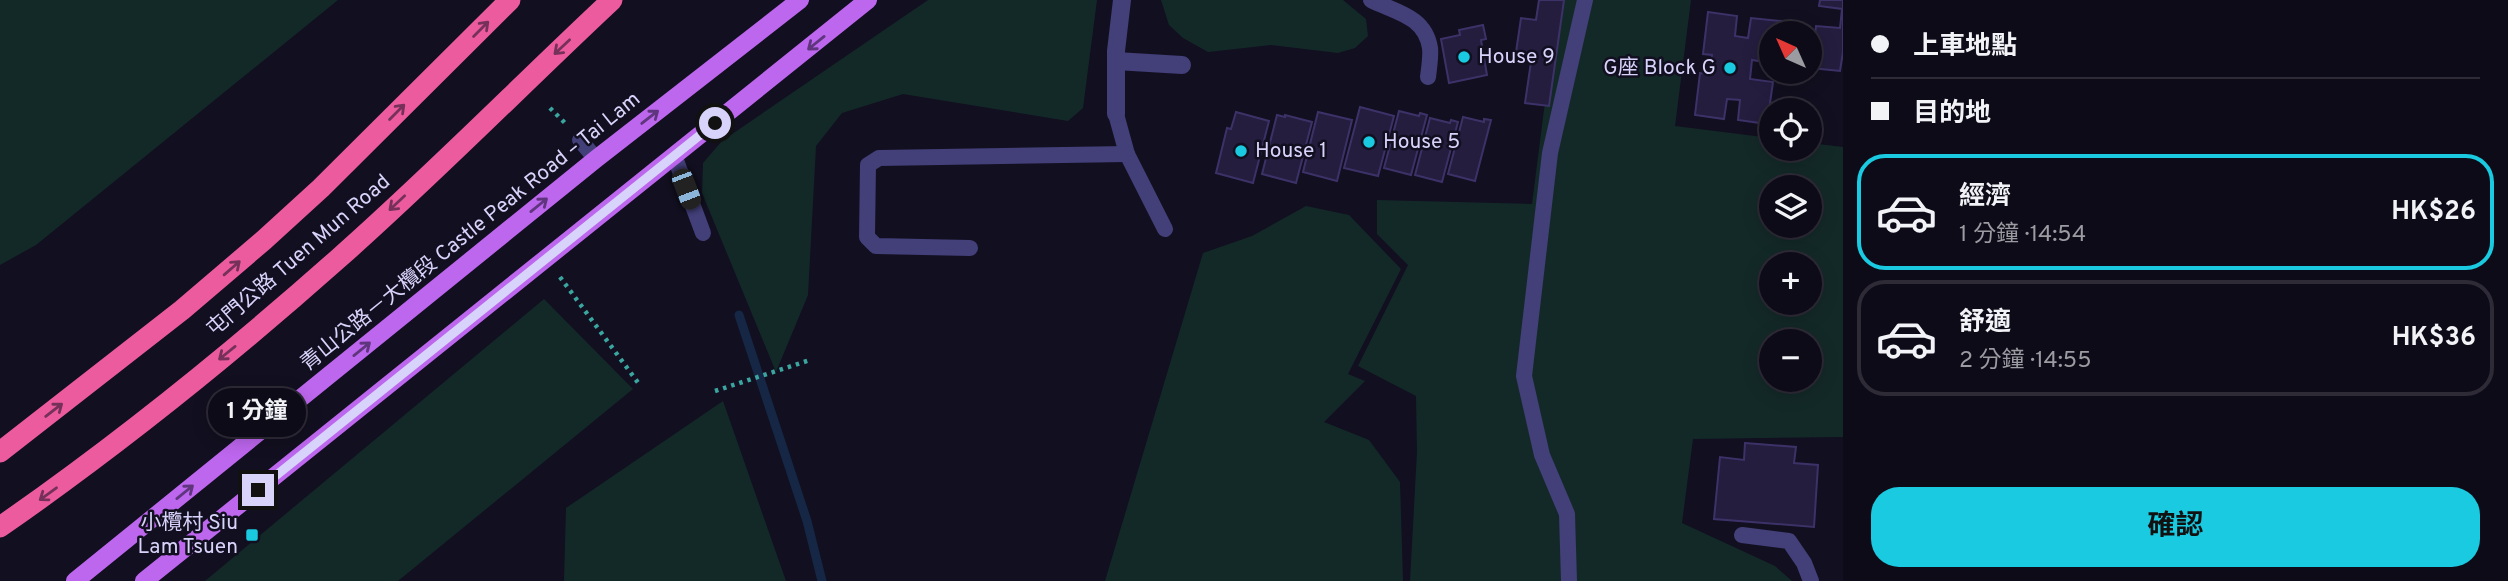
<!DOCTYPE html>
<html lang="zh-TW">
<head>
<meta charset="utf-8">
<style>
  body { margin:0; font-family:Overpass,"Noto Sans TC",sans-serif; background:#171421; color:#f1f3f6; height:100vh; display:flex; flex-direction:column; font-size:26px; white-space:nowrap }
  * { box-sizing:border-box; margin:0 }
  p { font-size:23px; color:#9b9ba2 }
  .icon { flex:none; width:38px; height:38px; fill:none; stroke:currentColor; stroke-width:2; stroke-linecap:round; stroke-linejoin:round }
  .map { position:relative; flex:1; overflow:hidden }
  .side { display:flex; flex-direction:column; background:#0e0b18; width:665px }
  .side>* { flex:none }
  .hud { display:grid; align-content:center; height:154px; padding:0 28px; background:#0e0b18 }
  .needle { width:46px; rotate:315deg }
  .buttons { position:absolute; left:1759px; top:21px; display:grid; gap:14px }
  .buttons a { display:grid; place-items:center; width:63px; height:63px; border-radius:50%; background:#0e0b18; box-shadow:0 4px 18px #0003,0 0 0 2px #2e2b37; font-size:35px }
  .end { position:absolute; width:32px; height:32px; margin:-16px; border:9px solid #d8d3fa; background:#111; box-shadow:0 0 0 4px #111 }
  .from { border-radius:50% }
  .bubble { position:absolute; height:49px; border-radius:24px; background:#0e0b18; box-shadow:0 4px 18px #0003,0 0 0 2px #2e2b37; font-size:23px; font-weight:700; line-height:49px; text-align:center }
  .car { position:absolute; width:21px; height:42px; margin:-21px -10px; border-radius:9px; box-shadow:0 0 5px 2px #0007; background:linear-gradient(#222 24%,#8ab4d8 0 40%,#222 0 76%,#8ab4d8 0 86%,#222 0) }
  .hud b { display:flex; align-items:center; gap:24px; height:66px; font-size:26px }
  .hud b+b { border-top:2px solid #2e2b37 }
  .hud i { width:18px; height:18px; background:#f1f3f6 }
  ul { padding:0; list-style:none }
  li { display:flex; align-items:center; gap:21px; height:116px; margin:0 14px 10px; padding:0 14px; border:4px solid #2e2b37; border-radius:28px }
  li div { flex:1 }
  li b { display:block; font-size:26px }
  li em { font-style:normal; font-weight:700 }
  li.on { border-color:#19cae0 }
  li>.icon { width:63px; height:63px; stroke-width:1.5 }
  .action { display:flex; gap:14px; margin-top:auto; padding:14px 28px }
  .action a { flex:1; height:80px; border-radius:28px; background:#19cae0; color:#111; font-size:28px; font-weight:700; line-height:80px; text-align:center }
  main { display:flex; flex:1; min-height:0 }
  .map>svg:first-child { display:block }
  .green { fill:#132928; fill-rule:evenodd }
  .lines { fill:none; stroke-linecap:round; stroke-linejoin:round }
  .stream { stroke:#152744; stroke-width:9 }
  .building { fill:#241d3e; stroke:#3d3268; stroke-width:2 }
  .path { stroke:#3ba6a0; stroke-width:4.5; stroke-dasharray:3.5 5; stroke-linecap:butt }
  .service { stroke:#423f79; stroke-width:16 }
  .minor { stroke:#423f79; stroke-width:18 }
  .primary { stroke:#bd66ee; stroke-width:18 }
  .motorway { stroke:#ed5b9f; stroke-width:21 }
  .oneway { stroke:#753159 }
  .oneway2 { stroke:#5f367d }
  .route { stroke:#d8d3fa; stroke-width:9 }
  .poi-dot { fill:#19cae0; stroke:#120f20; stroke-width:2.5 }
  .labels { text-anchor:middle; dominant-baseline:central; stroke-width:5; stroke-linejoin:round; paint-order:stroke }
  .poi-label { font-size:21px; fill:#d8d3fa; stroke:#120f20; text-anchor:start }
  .street-label { font-size:21px; fill:#d8d3fa; stroke:#120f20 }
</style>
</head>
<body>
<main>
<div class="map">
<svg width="1843" height="581" viewBox="0 0 1843 581">
  <rect width="100%" height="100%" fill="#120f20"/>
  <g class="green">
    <polygon points="0,0 338,0 36,245 0,265"/>
    <polygon points="928,0 1097,0 1083,108 1068,121 903,94 842,113 816,146 808,295 776,372 702,193 703,163 722,141"/>
    <polygon points="1161,0 1343,0 1366,19 1368,36 1355,48 1338,53 1271,45 1208,52 1183,38 1169,25"/>
    <path d="M1558,0H1691L1675,126L1771,138V149H1810V143L1843,147V437L1693,439L1682,523L1775,566L1792,581H1410L1417,452L1416,396L1358,366L1408,265L1377,234V200L1532,204ZM1771,187H1810V226H1771ZM1771,264H1810V303H1771ZM1771,341H1810V380H1771Z"/>
    <polygon points="1306,206 1349,215 1401,269 1348,374 1365,381 1324,422 1369,440 1400,482 1403,581 1105,581 1203,253 1252,236"/>
    <polygon points="544,299 633,389 398,581 205,581"/>
    <polygon points="723,401 786,581 564,581 566,508"/>
  </g>
  <g class="lines">
    <polyline class="stream" points="739,315 807,521 822,581"/>
  </g>
  <g class="building">
    <polygon points="1539,0 1564,0 1549,106 1525,103 1531,62 1515,59 1521,18 1536,20"/>
    <polygon points="1820,0 1843,0 1843,52 1840,71 1811,68 1816,26 1840,28 1842,9 1819,6"/>
    <polygon points="1708,12 1737,16 1735,36 1748,38 1751,18 1781,21 1779,33 1771,33 1771,63 1752,60 1750,79 1773,82 1767,124 1738,120 1740,100 1727,99 1724,119 1695,115 1700,73 1709,74 1712,55 1703,54"/>
    <polygon points="1483,25 1486,39 1481,40 1487,75 1449,83 1441,39 1460,35 1459,30"/>
    <polygon points="1360,107 1394,116 1378,176 1344,168"/>
    <polygon points="1399,111 1419,116 1420,113 1427,115 1411,175 1384,168"/>
    <polygon points="1236,112 1269,121 1253,183 1216,173 1227,128 1231,129"/>
    <polygon points="1318,112 1352,120 1337,181 1303,172"/>
    <polygon points="1277,115 1285,117 1285,115 1312,122 1296,183 1262,174"/>
    <polygon points="1463,117 1484,122 1484,119 1491,120 1475,181 1448,174"/>
    <polygon points="1430,118 1450,123 1451,120 1458,122 1442,182 1415,175"/>
    <polygon points="1745,443 1796,447 1794,463 1818,465 1814,527 1714,519 1720,457 1744,460"/>
  </g>
  <g class="lines">
    <g class="path">
      <polyline points="550,108 568,126"/>
      <polyline points="560,277 639,384"/>
      <polyline points="715,391 810,360"/>
    </g>
    <g class="service">
      <path d="M1371,0C1395,12 1425,16 1430,48C1431,57 1429,68 1428,77"/>
      <polyline points="1116,114 1127,154 1165,229"/>
      <polyline points="580,140 596,159"/>
      <polyline points="674,155 703,233"/>
      <polyline points="970,248 876,246 867,237 868,165 879,158 1127,154"/>
      <polyline points="1742,535 1789,541 1804,563 1811,581"/>
      <polyline points="1569,581 1567,514 1542,455 1524,376 1550,153 1585,0"/>
    </g>
    <g class="minor">
      <polyline points="1116,61 1182,65"/>
      <polyline points="1116,114 1116,51 1122,0"/>
    </g>
    <g class="primary">
      <polyline points="75,581 596,159 800,0"/>
      <polyline points="144,581 868,0"/>
    </g>
    <g class="motorway">
      <polyline points="0,452 182,310 264,240 321,188 510,0"/>
      <path d="M0,527C118,445 231,354 339,258C433,175 521,85 612,0"/>
    </g>
  </g>
  <defs><path id="oneway-shaft" d="M-6 0H5M1.5-3L5.5 0L1.5 3" fill="none" stroke-width="1.6" stroke-linecap="round" stroke-linejoin="round" transform="scale(1.75)"/></defs>
  <g class="oneway">
    <use href="#oneway-shaft" transform="translate(481 29) rotate(-45)"/>
    <use href="#oneway-shaft" transform="translate(562 47) rotate(137)"/>
    <use href="#oneway-shaft" transform="translate(397 112) rotate(-45)"/>
    <use href="#oneway-shaft" transform="translate(397 203) rotate(137)"/>
    <use href="#oneway-shaft" transform="translate(232 268) rotate(-41)"/>
    <use href="#oneway-shaft" transform="translate(227 353) rotate(141)"/>
    <use href="#oneway-shaft" transform="translate(54 410) rotate(-38)"/>
    <use href="#oneway-shaft" transform="translate(48 494) rotate(144)"/>
  </g>
  <g class="oneway2">
    <use href="#oneway-shaft" transform="translate(816 43) rotate(141)"/>
    <use href="#oneway-shaft" transform="translate(650 117) rotate(-38)"/>
    <use href="#oneway-shaft" transform="translate(539 205) rotate(-39)"/>
    <use href="#oneway-shaft" transform="translate(362 349) rotate(-39)"/>
    <use href="#oneway-shaft" transform="translate(185 492) rotate(-39)"/>
  </g>
  <g class="lines">
    <polyline class="route" points="258,490 715,123"/>
  </g>
  <g class="poi-dot">
    <circle cx="1464" cy="57" r="7"/>
    <circle cx="1730" cy="68" r="7"/>
    <circle cx="1369" cy="142" r="7"/>
    <circle cx="1241" cy="151" r="7"/>
    <rect x="245" y="528" width="14" height="14" rx="3.5"/>
  </g>
  <g class="labels">
    <g class="poi-label">
      <text x="1478" y="57">House 9</text>
      <text x="1716" y="68" text-anchor="end">G座 Block G</text>
      <text x="1383" y="142">House 5</text>
      <text x="1255" y="151">House 1</text>
      <text x="238" y="523" text-anchor="end">小欖村 Siu<tspan x="238" dy="24">Lam Tsuen</tspan></text>
    </g>
    <g class="street-label">
      <text transform="translate(471 232) rotate(-39)">青山公路－大欖段 Castle Peak Road – Tai Lam</text>
      <text transform="translate(299 256) rotate(-41)">屯門公路 Tuen Mun Road</text>
    </g>
  </g>
</svg>
<div class="buttons">
<a><svg class="needle" viewBox="-14 -14 28 28"><path d="M0-13l5 13h-10z" fill="#e53935"/><path d="M0 13l5-13h-10z" fill="#9b9ba2"/></svg></a>
<a><svg class="icon" aria-label="locate" viewBox="0 0 24 24"><circle cx="12" cy="12" r="6"/><path d="M12 2v4M12 18v4M2 12h4M18 12h4"/></svg></a>
<a><svg class="icon" aria-label="layers" viewBox="0 0 24 24"><path d="M12 4l9 5-9 5-9-5zM3 14l9 5 9-5"/></svg></a>
<a>+</a>
<a>−</a>
</div>
<i class="end from" style="left:715px;top:123px"></i>
<i class="end" style="left:258px;top:490px"></i>
<div class="bubble" style="left:208px;top:388px;width:98px">1 分鐘</div>
<i class="car" style="left:686px;top:189px;rotate:159deg"></i>
</div>
<section class="side">
<div class="hud">
<b><i class="from"></i>上車地點</b>
<b><i></i>目的地</b>
</div>
<ul>
<li class="on"><svg class="icon" aria-label="car" viewBox="0 0 24 24"><path d="M5 17H2v-5l4-1 3-4h7l3 4 3 1v5h-3M9 17h6M6 11h13"/><circle cx="7" cy="17" r="2"/><circle cx="17" cy="17" r="2"/></svg><div><b>經濟</b><p>1 分鐘 · 14:54</p></div><em>HK$26</em></li>
<li><svg class="icon" aria-label="car" viewBox="0 0 24 24"><path d="M5 17H2v-5l4-1 3-4h7l3 4 3 1v5h-3M9 17h6M6 11h13"/><circle cx="7" cy="17" r="2"/><circle cx="17" cy="17" r="2"/></svg><div><b>舒適</b><p>2 分鐘 · 14:55</p></div><em>HK$36</em></li>
</ul>
<div class="action"><a>確認</a></div>
</section>
</main>
</body>
</html>
